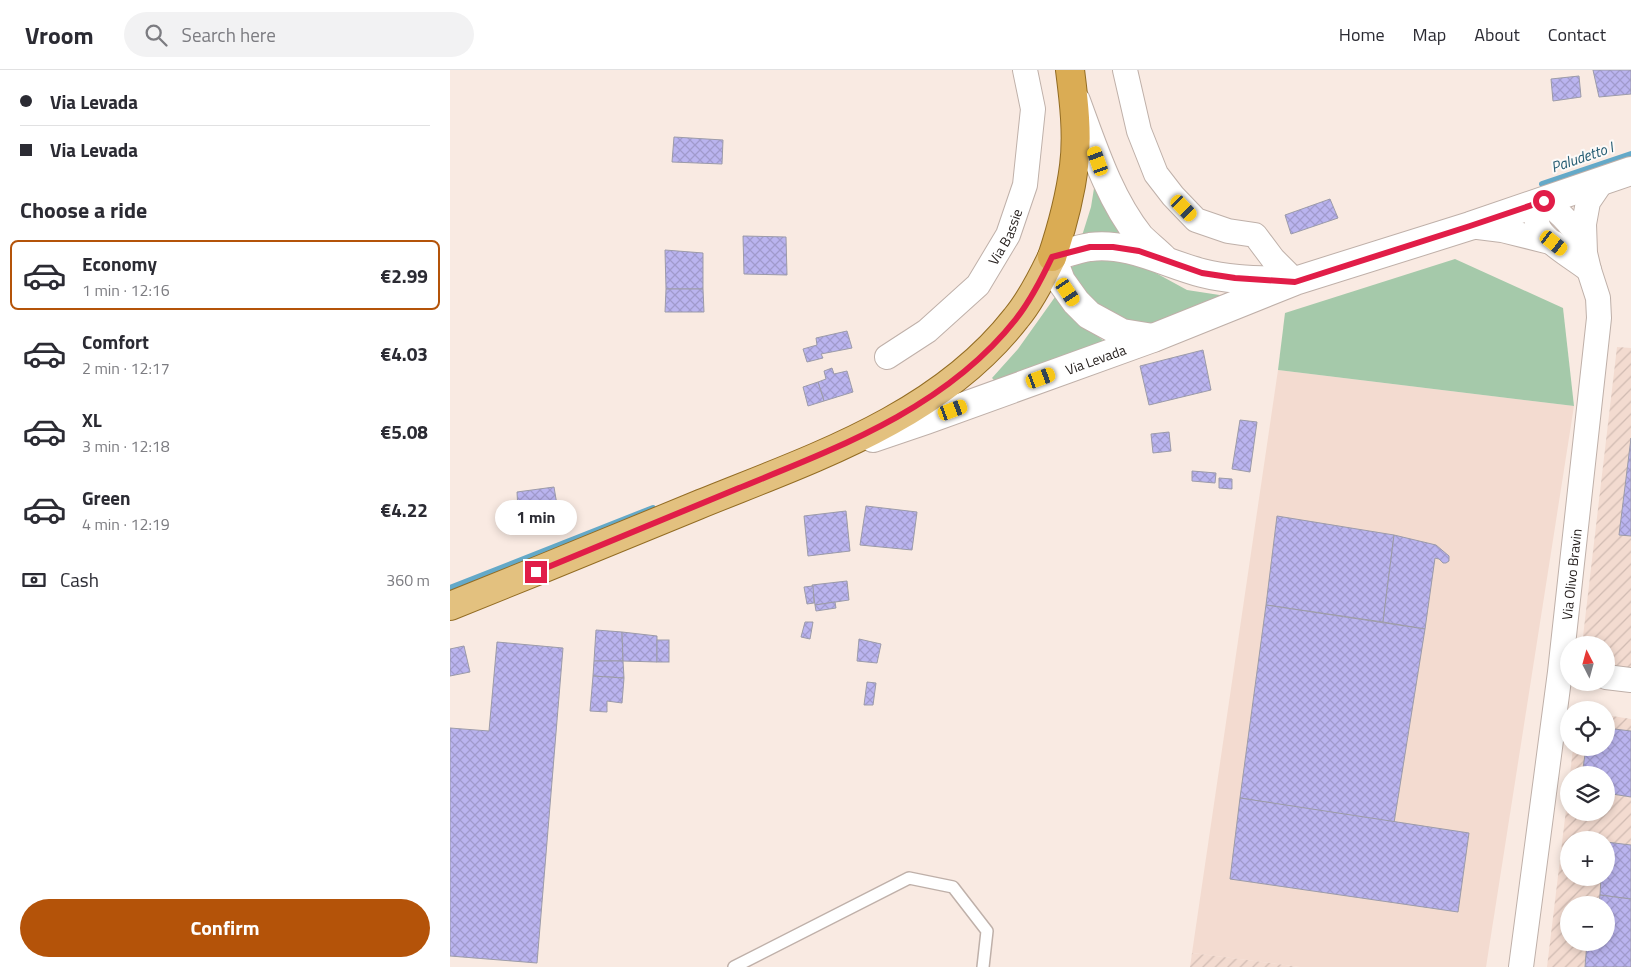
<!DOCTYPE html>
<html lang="en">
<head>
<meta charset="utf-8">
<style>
  body { margin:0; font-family:"Titillium Web",sans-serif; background:#f2f2f3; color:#2b2b33; height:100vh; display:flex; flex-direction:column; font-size:19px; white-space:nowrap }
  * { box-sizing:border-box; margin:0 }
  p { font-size:16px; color:#7c7c81 }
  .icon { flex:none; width:28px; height:28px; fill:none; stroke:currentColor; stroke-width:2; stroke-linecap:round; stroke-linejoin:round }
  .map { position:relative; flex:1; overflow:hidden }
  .drawer { display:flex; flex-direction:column; background:#fff; width:450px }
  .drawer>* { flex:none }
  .hud { display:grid; align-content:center; height:110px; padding:0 20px; background:#fff }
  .needle { width:32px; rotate:354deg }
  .controls { position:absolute; left:1110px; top:566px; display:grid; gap:10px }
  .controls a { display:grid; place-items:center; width:55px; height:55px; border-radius:50%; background:#fff; box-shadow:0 2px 8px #0003; font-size:25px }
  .end { position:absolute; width:22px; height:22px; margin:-11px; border:6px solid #e11d48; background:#fff; box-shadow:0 0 0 2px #fff }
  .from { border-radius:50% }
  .bubble { position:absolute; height:35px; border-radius:18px; background:#fff; box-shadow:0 2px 8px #0003; font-size:16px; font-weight:700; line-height:35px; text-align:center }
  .car { position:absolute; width:15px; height:30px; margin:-15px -8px; border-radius:6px; box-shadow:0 0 4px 1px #0007; background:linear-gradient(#f5c518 24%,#345 0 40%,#f5c518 0 76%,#345 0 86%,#f5c518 0) }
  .hud b { display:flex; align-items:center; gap:18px; height:48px; font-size:19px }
  .hud b+b { border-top:1px solid #e1e1e2 }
  .hud i { width:12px; height:12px; background:#2b2b33 }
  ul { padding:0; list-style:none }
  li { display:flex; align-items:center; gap:15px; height:70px; margin:0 10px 8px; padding:0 10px; border:2px solid transparent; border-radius:8px }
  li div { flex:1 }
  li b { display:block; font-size:19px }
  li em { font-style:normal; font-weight:700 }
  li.selected { border-color:#b45309 }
  li>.icon { width:45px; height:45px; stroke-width:1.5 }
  h2 { padding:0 20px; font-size:22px; line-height:60px }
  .pay { display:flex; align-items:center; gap:12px; height:55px; padding:0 20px; font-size:19px }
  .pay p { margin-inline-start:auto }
  .primary-button { display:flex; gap:10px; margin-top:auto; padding:10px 20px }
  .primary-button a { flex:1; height:58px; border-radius:30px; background:#b45309; color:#fff; font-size:20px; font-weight:700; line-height:58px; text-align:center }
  header { display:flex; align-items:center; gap:30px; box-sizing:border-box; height:70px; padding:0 25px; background:#fff; border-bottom:1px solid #e1e1e2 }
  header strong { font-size:24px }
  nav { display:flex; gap:28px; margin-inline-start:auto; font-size:18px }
  .search { width:350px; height:45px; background:#f2f2f3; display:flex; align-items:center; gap:12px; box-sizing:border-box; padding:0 18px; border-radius:28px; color:#7c7c81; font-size:19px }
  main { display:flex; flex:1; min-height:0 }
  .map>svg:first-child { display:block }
  .built { fill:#f3dbd0 }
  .industrial { fill:url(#industrial-furrows); fill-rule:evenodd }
  .grass { fill:#a5c9aa }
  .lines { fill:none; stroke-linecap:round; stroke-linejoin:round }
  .stream { stroke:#64a9c8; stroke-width:6 }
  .building { fill:url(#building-cross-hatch); stroke:#9c9ba9 }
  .service-casing { stroke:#bfb0a9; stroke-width:14 }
  .minor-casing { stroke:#bfb0a9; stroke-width:26 }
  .secondary-casing { stroke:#bfb0a9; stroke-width:30 }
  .primary-casing { stroke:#936c23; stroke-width:30 }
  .trunk-casing { stroke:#936c23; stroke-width:30 }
  .service { stroke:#fff; stroke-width:11 }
  .minor { stroke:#fff; stroke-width:24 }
  .secondary { stroke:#fff; stroke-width:28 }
  .primary { stroke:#e3c17f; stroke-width:28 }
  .trunk { stroke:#daac54; stroke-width:28 }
  .route { stroke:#e11d48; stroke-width:6 }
  .labels { text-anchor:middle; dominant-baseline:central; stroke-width:4; stroke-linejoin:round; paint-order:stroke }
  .street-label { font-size:14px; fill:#211b19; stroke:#fdfaf8 }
  .water-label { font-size:15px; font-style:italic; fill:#255c72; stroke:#fdfaf8 }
</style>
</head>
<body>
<header>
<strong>Vroom</strong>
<div class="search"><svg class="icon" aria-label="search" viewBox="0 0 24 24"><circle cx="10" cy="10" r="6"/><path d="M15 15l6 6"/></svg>Search here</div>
<nav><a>Home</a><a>Map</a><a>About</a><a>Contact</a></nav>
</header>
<main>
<section class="drawer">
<div class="hud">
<b><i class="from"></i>Via Levada</b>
<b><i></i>Via Levada</b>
</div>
<h2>Choose a ride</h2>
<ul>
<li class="selected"><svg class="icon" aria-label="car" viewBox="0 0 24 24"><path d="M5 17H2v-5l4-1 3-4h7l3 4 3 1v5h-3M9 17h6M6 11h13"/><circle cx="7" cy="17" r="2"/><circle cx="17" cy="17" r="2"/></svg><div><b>Economy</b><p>1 min · 12:16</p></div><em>€2.99</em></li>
<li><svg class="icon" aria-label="car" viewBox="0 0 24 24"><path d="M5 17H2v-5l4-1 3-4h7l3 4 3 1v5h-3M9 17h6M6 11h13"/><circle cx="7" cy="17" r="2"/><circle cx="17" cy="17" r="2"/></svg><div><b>Comfort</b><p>2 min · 12:17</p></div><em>€4.03</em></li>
<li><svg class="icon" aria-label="car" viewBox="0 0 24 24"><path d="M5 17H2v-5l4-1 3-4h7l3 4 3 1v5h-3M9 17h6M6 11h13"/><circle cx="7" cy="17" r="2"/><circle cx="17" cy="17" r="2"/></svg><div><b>XL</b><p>3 min · 12:18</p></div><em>€5.08</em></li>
<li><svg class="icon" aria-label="car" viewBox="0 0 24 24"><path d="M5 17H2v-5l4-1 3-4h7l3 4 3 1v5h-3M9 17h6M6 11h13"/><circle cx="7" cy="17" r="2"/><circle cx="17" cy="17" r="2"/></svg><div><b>Green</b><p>4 min · 12:19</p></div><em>€4.22</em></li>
</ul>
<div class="pay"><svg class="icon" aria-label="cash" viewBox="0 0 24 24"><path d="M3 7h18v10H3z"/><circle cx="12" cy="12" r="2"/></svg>Cash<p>360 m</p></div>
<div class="primary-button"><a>Confirm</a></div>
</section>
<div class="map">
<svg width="1181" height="897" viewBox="0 0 1181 897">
  <defs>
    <pattern id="industrial-furrows" width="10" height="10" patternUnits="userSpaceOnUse" patternTransform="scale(1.25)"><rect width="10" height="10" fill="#f3dbd0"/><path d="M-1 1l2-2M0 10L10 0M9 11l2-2" fill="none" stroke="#d0bbb2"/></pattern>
    <pattern id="building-cross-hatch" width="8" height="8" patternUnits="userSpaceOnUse" patternTransform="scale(1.25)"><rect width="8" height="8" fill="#bab4ef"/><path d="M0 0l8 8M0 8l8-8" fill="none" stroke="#a09acc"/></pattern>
  </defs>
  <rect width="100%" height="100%" fill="#f9eae2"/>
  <polygon class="built" points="828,300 1124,336 1036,897 850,897 742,883"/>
  <g class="industrial">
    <polygon points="1167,277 1181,278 1181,599 1156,596 1156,575 1132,575"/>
    <path d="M1156,645L1181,649V897H1097L1119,715V742H1156V705H1120L1123,678H1156ZM1119,770H1156V808H1119ZM1119,835H1156V872H1119Z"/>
    <polygon points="742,883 850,897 740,897"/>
  </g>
  <g class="grass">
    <polygon points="645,112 673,168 631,169 641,137"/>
    <polygon points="640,189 665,189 693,196 737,220 776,226 712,256 669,253 634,227 619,198"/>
    <polygon points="1005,189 1113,238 1124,336 828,300 835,243"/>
    <polygon points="605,227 622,246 655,272 545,311 542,308 568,279"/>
  </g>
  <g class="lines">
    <g class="stream">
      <polyline points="1092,114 1181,84"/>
      <polyline points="0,518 203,438"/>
    </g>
  </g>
  <g class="building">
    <polygon points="1143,0 1181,0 1181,24 1149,27"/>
    <polygon points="1129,6 1131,27 1103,31 1101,9"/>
    <polygon points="224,67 273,70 272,94 222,92"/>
    <polygon points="880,129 888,148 841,164 835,145"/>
    <polygon points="293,166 336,167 337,205 294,204"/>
    <polygon points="215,180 253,183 253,219 216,219"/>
    <polygon points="216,219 253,219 254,242 215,242"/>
    <polygon points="397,261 402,278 371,284 373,288 357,292 353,279 367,275 366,268"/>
    <polygon points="753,280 761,320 699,335 690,296"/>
    <polygon points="382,298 384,304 397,301 403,322 374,331 368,312 376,309 374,301"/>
    <polygon points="368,312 374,331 358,336 353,317"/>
    <polygon points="790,350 807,352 800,402 782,399"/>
    <polygon points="719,362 721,381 703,383 701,364"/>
    <polygon points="1181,368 1181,466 1169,465"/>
    <polygon points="742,401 766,403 765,413 742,411"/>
    <polygon points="769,408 782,409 782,419 769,418"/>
    <polygon points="104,417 107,435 68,440 67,422"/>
    <polygon points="416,436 467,442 462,480 410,475"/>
    <polygon points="396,441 400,481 358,486 354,446"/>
    <polygon points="827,446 944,465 933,552 816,535"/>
    <polygon points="944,465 986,475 999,486 999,491 996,493 993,493 989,489 985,488 975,559 933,552"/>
    <polygon points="397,511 399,530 365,535 362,515"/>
    <polygon points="363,516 364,533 357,534 354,517"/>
    <polygon points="385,532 386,538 366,541 365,535"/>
    <polygon points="816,535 975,559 944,753 790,728"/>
    <polygon points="355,552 363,552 360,569 351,567"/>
    <polygon points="146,560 172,562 173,591 144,591"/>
    <polygon points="172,562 207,566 207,592 173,591"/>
    <polygon points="409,569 431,574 427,593 407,591"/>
    <rect x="207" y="570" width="12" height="22"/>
    <polygon points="47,572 113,578 87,893 0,886 0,658 39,661"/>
    <polygon points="14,576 20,602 0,606 0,579"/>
    <polygon points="144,591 173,591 174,608 143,606"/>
    <polygon points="143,606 174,608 172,633 157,631 157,642 140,641"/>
    <polygon points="417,612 426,613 423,635 414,635"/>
    <polygon points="1156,658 1181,661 1181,727 1156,723 1156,705 1132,705 1136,678 1156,678"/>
    <polygon points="790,728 1019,763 1008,842 780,809"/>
    <polygon points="1156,772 1181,775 1181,829 1150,825 1151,808 1156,808"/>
    <polygon points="1150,825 1181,829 1181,897 1135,897 1137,872 1156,872 1156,835 1149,835"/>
  </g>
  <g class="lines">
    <defs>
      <polyline id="service" points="284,897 459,808 503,817 537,861 533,897"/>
      <g id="minor">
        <polyline points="675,0 689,61 706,104 723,126 746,150 778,161 805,165 823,189 845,211"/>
        <path d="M1094,131C1112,144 1126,158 1134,179"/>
        <path d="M1086,133C1086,142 1085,152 1090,160C1100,175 1125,189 1139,200"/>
        <polyline points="1020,156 1052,160 1104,173"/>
        <path id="s1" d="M437,287L477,261L528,215L558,165L575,115L583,39L575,0"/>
        <polyline points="1156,607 1181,610"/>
        <path id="s2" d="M1071,897L1110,602L1149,248L1148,228L1139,200L1135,183L1134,154L1138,132L1153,110"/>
      </g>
      <g id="secondary">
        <path d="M626,31C643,77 659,128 690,167C697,174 706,181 713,188"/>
        <path d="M703,268L672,263L639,245L626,232L611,211L602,187C614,184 627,179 640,177C679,172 714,193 752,203C779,210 808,210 836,211"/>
        <path id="s3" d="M423,368L476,350L703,268L845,211L1020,156L1181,101"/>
      </g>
      <path id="primary" d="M0,536C83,503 165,469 248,435C361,389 488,348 566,248C581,230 592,208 602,187"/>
      <path id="trunk" d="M602,187C612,157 620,127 624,96C628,65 624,31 620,0"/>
    </defs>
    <use href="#service" class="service-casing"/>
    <use href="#minor" class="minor-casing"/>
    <use href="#secondary" class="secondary-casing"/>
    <use href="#primary" class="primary-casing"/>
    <use href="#trunk" class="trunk-casing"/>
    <use href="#service" class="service"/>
    <use href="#minor" class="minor"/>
    <use href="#secondary" class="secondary"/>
    <use href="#primary" class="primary"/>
    <use href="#trunk" class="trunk"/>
  </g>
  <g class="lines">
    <path class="route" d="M86,502C154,474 222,446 289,418C390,377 497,337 566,249C581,230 592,208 602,187L640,177H663L689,181L752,203L785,208L845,212L1020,156L1094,131"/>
  </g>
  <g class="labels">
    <g class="street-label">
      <text stroke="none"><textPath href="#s1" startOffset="172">Via Bassie</textPath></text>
      <text stroke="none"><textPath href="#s3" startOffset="236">Via Levada</textPath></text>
      <text stroke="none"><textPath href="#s2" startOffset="396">Via Olivo Bravin</textPath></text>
    </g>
    <g class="water-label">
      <text transform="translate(1132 87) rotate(-19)">Paludetto I</text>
    </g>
  </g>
</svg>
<div class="controls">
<a><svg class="needle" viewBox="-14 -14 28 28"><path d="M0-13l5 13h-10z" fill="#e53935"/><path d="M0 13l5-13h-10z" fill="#7c7c81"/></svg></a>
<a><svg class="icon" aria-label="locate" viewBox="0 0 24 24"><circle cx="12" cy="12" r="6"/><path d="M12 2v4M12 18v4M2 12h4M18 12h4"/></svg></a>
<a><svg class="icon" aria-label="layers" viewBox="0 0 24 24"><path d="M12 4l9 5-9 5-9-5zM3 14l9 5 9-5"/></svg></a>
<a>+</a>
<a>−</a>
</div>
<i class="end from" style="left:1094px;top:131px"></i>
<i class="end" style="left:86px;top:502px"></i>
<div class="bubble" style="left:45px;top:430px;width:82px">1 min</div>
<i class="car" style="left:648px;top:91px;rotate:340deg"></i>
<i class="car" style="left:734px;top:138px;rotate:136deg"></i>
<i class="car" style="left:1104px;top:173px;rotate:128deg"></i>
<i class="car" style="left:618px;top:222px;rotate:146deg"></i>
<i class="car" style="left:591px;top:308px;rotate:70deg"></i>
<i class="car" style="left:503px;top:340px;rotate:70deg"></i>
</div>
</main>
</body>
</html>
